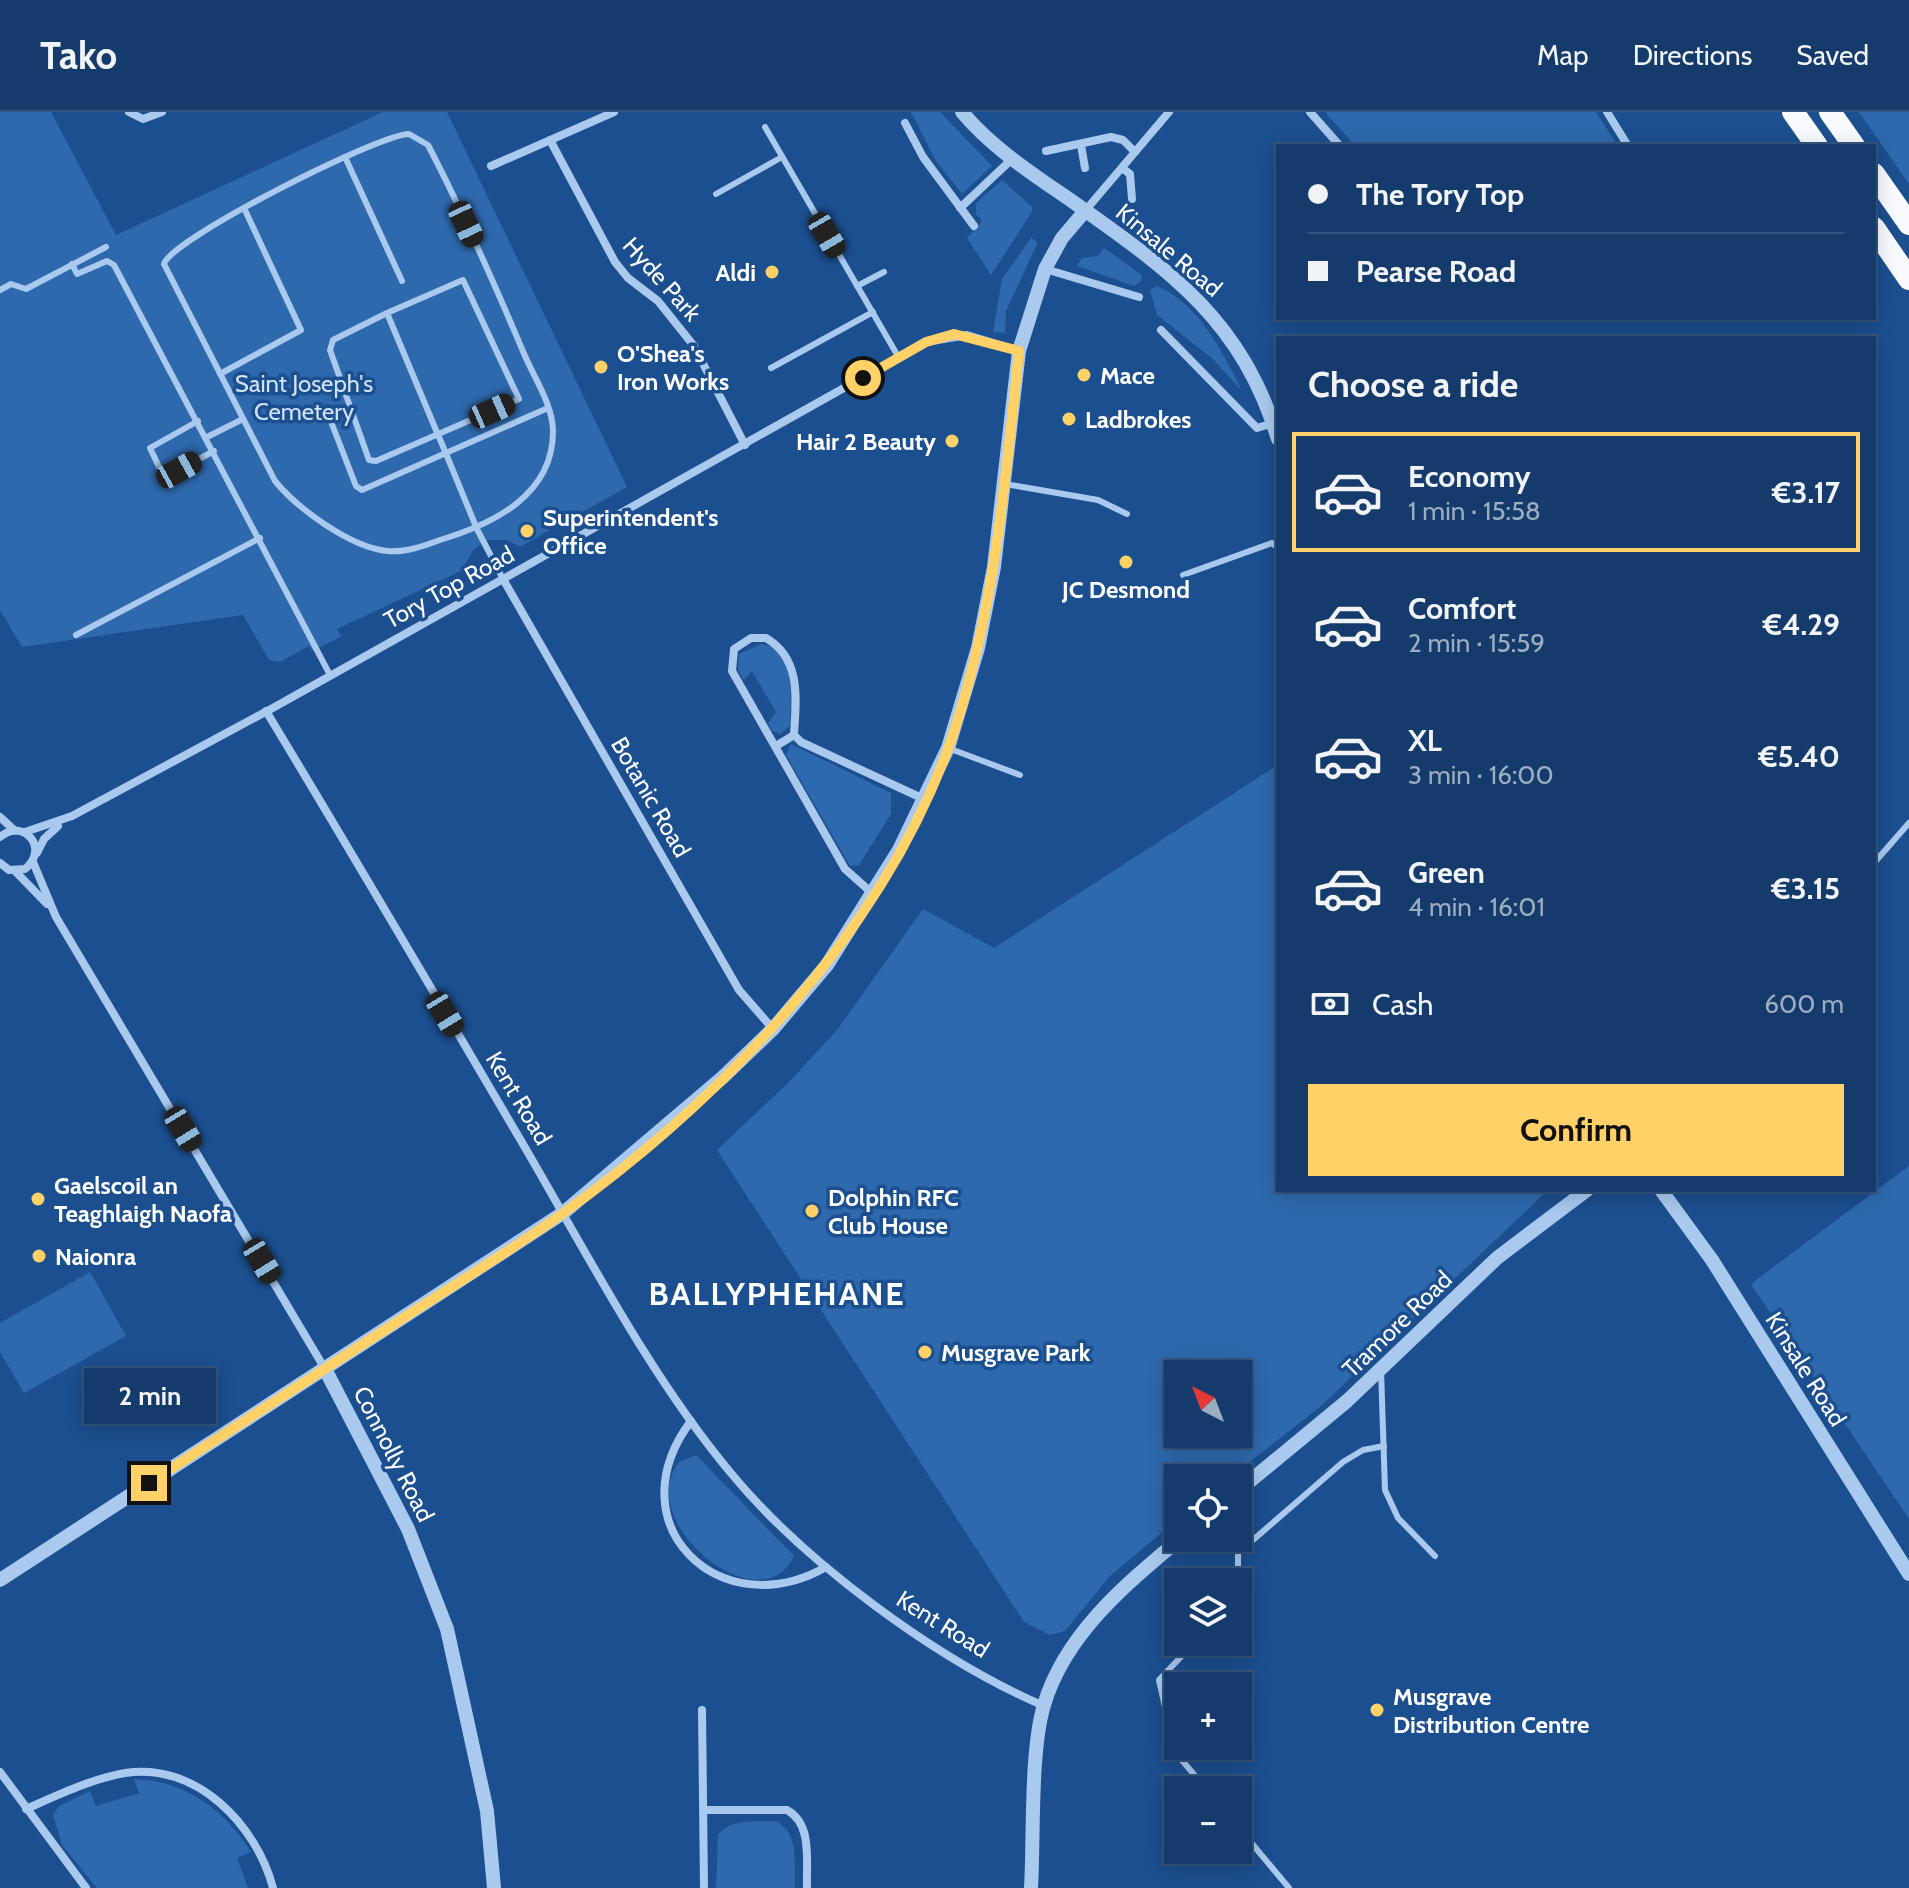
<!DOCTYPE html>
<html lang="en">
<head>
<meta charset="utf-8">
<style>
  body { margin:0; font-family:Cabin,sans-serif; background:#214673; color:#f1f3f6; height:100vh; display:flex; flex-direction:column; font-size:30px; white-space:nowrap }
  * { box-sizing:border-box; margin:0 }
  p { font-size:26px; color:#9dadc1 }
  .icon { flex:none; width:44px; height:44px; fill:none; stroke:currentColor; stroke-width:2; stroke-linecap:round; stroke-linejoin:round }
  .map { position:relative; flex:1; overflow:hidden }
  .sheet { position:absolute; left:1276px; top:224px; width:600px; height:856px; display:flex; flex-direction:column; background:#143b6b; border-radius:0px; box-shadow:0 4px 20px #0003,0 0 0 2px #33557e }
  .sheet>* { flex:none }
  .top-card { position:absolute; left:1276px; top:32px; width:600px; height:176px; border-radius:0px; box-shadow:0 4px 20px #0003,0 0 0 2px #33557e; display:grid; align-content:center; height:176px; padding:0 32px; background:#143b6b }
  .needle { width:52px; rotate:318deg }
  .tools { position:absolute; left:1164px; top:1248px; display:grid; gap:16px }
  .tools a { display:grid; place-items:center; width:88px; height:88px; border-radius:0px; background:#143b6b; box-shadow:0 4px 20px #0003,0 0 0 2px #33557e; font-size:40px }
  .end { position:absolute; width:36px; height:36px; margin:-18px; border:10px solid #ffd166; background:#111; box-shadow:0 0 0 4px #111 }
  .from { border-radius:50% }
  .bubble { position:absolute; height:56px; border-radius:0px; background:#143b6b; box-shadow:0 4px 20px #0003,0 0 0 2px #33557e; font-size:26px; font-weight:800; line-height:56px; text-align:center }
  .car { position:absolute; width:24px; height:48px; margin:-24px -12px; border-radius:10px; box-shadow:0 0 6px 2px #0007; background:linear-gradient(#222 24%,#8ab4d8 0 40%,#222 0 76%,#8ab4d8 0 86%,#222 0) }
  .top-card b { display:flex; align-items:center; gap:28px; height:76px; font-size:30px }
  .top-card b+b { border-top:2px solid #33557e }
  .top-card i { width:20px; height:20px; background:#f1f3f6 }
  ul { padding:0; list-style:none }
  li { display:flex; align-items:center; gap:24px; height:120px; margin:0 16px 12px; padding:0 16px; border:4px solid transparent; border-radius:0px }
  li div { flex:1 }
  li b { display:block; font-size:30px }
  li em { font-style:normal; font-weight:800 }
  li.selected { border-color:#ffd166 }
  li>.icon { width:72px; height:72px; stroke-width:1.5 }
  h2 { padding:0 32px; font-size:36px; line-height:96px }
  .pay { display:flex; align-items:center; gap:20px; height:88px; padding:0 32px; font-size:30px }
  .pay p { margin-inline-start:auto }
  .button { display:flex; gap:16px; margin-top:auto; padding:16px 32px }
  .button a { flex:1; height:92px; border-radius:0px; background:#ffd166; color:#111; font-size:32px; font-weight:800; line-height:92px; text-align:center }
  header { display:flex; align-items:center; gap:48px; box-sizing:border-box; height:112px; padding:0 40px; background:#143b6b; border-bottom:2px solid #33557e }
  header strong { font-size:38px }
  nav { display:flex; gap:44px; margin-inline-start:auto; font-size:28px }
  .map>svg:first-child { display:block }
  .green { fill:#2e69ad; fill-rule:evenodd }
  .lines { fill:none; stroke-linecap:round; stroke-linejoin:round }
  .service { stroke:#a9c9ee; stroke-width:6 }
  .minor { stroke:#a9c9ee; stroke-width:8 }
  .tertiary { stroke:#a9c9ee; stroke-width:14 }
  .trunk { stroke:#f8faff; stroke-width:22 }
  .route { stroke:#ffd166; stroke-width:10 }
  .poi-dot { fill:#ffd166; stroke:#1b4f8f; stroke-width:3 }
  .labels { text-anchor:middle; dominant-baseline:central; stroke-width:7; stroke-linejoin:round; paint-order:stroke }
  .street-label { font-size:24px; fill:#fff; stroke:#1b4f8f }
  .poi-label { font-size:24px; font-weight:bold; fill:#fff; stroke:#1b4f8f; text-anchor:start }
  .park-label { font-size:24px; fill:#cfe3fa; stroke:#1b4f8f }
  .district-label { font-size:32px; font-weight:bold; letter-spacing:2px; fill:#fff; stroke:#1b4f8f }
</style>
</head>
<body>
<header>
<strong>Tako</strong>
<nav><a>Map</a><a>Directions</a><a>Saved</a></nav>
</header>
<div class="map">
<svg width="1909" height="1776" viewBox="0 0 1909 1776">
  <rect width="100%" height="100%" fill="#1b4f8f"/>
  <g class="green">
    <polygon points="0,0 51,0 116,123 383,0 447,0 627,375 520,435 507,428 489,428 474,437 461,459 337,517 341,525 312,539 309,534 280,550 269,548 243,503 22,535 0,498"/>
    <polygon points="911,0 940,0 992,54 962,82 936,49"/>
    <polygon points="1325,0 1596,0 1618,34 1355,34"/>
    <polygon points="1859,0 1909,0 1909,72"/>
    <polygon points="1002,68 1032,95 1032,100 991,163 967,126 982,109 976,102 976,91"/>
    <polygon points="1031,126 1038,130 1006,199 1005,221 993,220 1002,167"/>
    <polygon points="1104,136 1142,163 1141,169 1134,174 1077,154 1082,146 1098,144"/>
    <path d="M1157,174C1199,192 1223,240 1242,279L1213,247L1157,203L1150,178Z"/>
    <path d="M761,532C797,536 791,587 790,613L781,622L772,619L768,611L776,600L752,559L744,568L738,559L739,542Z"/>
    <polygon points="791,632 891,681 891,702 859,753 850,754 786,643"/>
    <path d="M1278,653V1078H1548L1320,1295L1229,1366H1178V1407L1110,1464L1065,1519L1050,1523L1024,1510L717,1038L789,970L837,918L923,797L994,836ZM1178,1262H1238V1322H1178Z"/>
    <polygon points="1909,1054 1909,1407 1751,1172"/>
    <polygon points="90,1160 126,1224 24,1281 0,1240 0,1211"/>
    <path d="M696,1343L794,1444C761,1515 632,1410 679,1350Z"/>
    <path d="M134,1667C186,1669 224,1697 251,1740L237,1746L248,1776H97L62,1733L53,1703L59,1694L90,1679L96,1694L139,1681Z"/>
    <path d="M775,1709C800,1719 794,1753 795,1776H716L718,1723C731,1706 755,1710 775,1709Z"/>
  </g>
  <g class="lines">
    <g class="service">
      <polyline points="765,15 899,246"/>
      <path d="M409,22L428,33C464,102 495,173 525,244C535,267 552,292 553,318C554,383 493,412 440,428C424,434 404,441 387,439C350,435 298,397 275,369L164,152C171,127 379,22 409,22Z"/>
      <polyline points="345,45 402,169"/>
      <polyline points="716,82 782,45"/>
      <polyline points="72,152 77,162 107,149 114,153 330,563"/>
      <polyline points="857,174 884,160"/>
      <polyline points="0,178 11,172 26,177 106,135"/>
      <polyline points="387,201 333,228 330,238 369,348 376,349 519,287 463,168 387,201 438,323 442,332 477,417 503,467"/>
      <polyline points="771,256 873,200"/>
      <polyline points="220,262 301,218 244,96"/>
      <polyline points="328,302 356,374 362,378 548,296"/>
      <polyline points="198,309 150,336 163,363 169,363 214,339"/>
      <polyline points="207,325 241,308"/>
      <polyline points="1005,372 1098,388 1127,402"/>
      <polyline points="1183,463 1272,431 1278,436"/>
      <polyline points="76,523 260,426"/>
      <polyline points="948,636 1020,663"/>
      <polyline points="1874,751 1909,711"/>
      <polyline points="1381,1258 1385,1378 1398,1406 1435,1444"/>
      <polyline points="1238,1485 1238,1441 1343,1350 1363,1338 1384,1334"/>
      <polyline points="1195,1530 1159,1568 1175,1640 1207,1678"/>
      <polyline points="1238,1715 1289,1776"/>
    </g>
    <g class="minor">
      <polyline points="129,0 143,7 162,0"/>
      <polyline points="1310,0 1340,34"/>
      <polyline points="1607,0 1628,34"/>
      <polyline points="905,11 923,45 974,114"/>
      <polyline points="550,28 615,150 628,166 658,189 694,234 745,333"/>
      <polyline points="1081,33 1085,56"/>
      <polyline points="1046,39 1111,25 1123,28 1135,40"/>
      <polyline points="491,54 614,0"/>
      <polyline points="1122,56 1130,62 1132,87"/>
      <polyline points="960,96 1012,47"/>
      <polyline points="1085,99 1169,0"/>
      <polyline points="1045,157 1139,185"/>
      <polyline points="1161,218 1257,316 1273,311"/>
      <polyline points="503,467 739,878 773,917"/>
      <path d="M266,599C352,741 436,884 520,1027C584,1136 649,1263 730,1360C804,1450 937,1548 1044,1594"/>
      <polyline points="776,634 794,623"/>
      <polyline points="0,705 14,718"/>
      <polyline points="25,720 72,704 271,597 926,230 967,223 1019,239"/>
      <path d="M0,725C24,705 50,737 25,757L9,758L0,751"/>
      <polyline points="37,741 44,727 58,714"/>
      <polyline points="33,750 56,805 325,1257"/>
      <polyline points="15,759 47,792"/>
      <path d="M872,781L845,757L732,559L734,537L751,526H766C802,547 796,588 794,623L801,630L926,688"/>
      <path d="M691,1309C613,1413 721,1515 826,1455"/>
      <polyline points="702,1598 704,1776"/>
      <polyline points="0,1660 86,1776"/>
      <path d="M26,1697C58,1683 91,1667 125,1661C196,1650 256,1712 273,1776"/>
      <path d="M704,1698H787C813,1712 806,1750 807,1776"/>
    </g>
    <g class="tertiary">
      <path d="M962,0C994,38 1036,64 1076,92C1172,160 1242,209 1278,327"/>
      <polyline points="1661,1078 1712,1148 1909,1462"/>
      <polyline points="325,1257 408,1417 447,1517 487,1699 494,1776"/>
      <polyline points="1238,1379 1347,1289 1497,1146 1587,1078"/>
      <polyline points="0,1468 563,1101 723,965 773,917 827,853 899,738 948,636 978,536 994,455 1019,239 1045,157 1062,126 1085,99"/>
      <path d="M1031,1776C1034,1725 1030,1640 1044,1593C1065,1522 1126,1472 1181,1426"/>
    </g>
    <g class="trunk">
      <polyline points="1793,0 1817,34"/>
      <polyline points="1830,0 1854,34"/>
      <polyline points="1874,62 1909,112"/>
      <polyline points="1874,116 1909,167"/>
    </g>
  </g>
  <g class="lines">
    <path class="route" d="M149,1371C232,1318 314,1263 397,1210C452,1174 509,1140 562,1102C722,987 881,822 949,634C994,507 1005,372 1019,239L954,222L926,230L863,266"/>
  </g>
  <g class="poi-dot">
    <circle cx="772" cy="160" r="8"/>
    <circle cx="601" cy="255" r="8"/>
    <circle cx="1084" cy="263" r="8"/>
    <circle cx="1069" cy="307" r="8"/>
    <circle cx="952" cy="329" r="8"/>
    <circle cx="527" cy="419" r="8"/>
    <circle cx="1126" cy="450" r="8"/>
    <circle cx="38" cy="1087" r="8"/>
    <circle cx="812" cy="1099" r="8"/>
    <circle cx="39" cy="1144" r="8"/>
    <circle cx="925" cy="1240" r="8"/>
    <circle cx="1377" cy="1598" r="8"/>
  </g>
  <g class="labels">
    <g class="street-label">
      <text transform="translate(1169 138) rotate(40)">Kinsale Road</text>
      <text transform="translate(662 167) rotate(48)">Hyde Park</text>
      <text transform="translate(449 475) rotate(-29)">Tory Top Road</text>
      <text transform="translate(651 685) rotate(60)">Botanic Road</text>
      <text transform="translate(519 986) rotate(59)">Kent Road</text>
      <text transform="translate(1397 1212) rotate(-44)">Tramore Road</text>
      <text transform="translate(1806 1257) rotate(58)">Kinsale Road</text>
      <text transform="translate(394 1342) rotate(63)">Connolly Road</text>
      <text transform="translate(943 1512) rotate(32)">Kent Road</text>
    </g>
    <g class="poi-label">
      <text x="756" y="160" text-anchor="end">Aldi</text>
      <text x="617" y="241">O'Shea's<tspan x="617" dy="28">Iron Works</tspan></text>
      <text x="1100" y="263">Mace</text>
      <text x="1085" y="307">Ladbrokes</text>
      <text x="936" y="329" text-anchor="end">Hair 2 Beauty</text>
      <text x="543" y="405">Superintendent's<tspan x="543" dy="28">Office</tspan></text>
      <text x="1126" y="477" text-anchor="middle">JC Desmond</text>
      <text x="54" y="1073">Gaelscoil an<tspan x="54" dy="28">Teaghlaigh Naofa</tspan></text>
      <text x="828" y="1085">Dolphin RFC<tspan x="828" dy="28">Club House</tspan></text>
      <text x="55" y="1144">Naionra</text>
      <text x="941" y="1240">Musgrave Park</text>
      <text x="1393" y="1584">Musgrave<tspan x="1393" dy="28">Distribution Centre</tspan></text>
    </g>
    <g class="park-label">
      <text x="304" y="271">Saint Joseph's<tspan x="304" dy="28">Cemetery</tspan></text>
    </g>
    <g class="district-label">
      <text x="777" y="1181">BALLYPHEHANE</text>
    </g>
  </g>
</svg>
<div class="tools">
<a><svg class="needle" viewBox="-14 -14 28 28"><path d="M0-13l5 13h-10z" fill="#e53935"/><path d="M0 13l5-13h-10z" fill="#9dadc1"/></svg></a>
<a><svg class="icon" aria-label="locate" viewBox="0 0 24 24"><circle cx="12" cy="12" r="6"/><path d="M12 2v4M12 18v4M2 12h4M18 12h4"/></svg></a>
<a><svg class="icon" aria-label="layers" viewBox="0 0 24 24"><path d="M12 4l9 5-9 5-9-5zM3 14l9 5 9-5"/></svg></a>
<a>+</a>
<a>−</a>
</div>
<i class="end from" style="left:863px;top:266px"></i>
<i class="end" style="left:149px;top:1371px"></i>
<div class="bubble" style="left:84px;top:1256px;width:132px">2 min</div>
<i class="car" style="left:466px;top:112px;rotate:155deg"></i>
<i class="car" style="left:827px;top:123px;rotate:150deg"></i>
<i class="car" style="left:492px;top:299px;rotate:66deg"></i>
<i class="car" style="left:179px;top:358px;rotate:61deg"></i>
<i class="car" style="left:445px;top:902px;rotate:149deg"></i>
<i class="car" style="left:183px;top:1017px;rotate:149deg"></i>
<i class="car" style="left:262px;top:1149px;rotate:149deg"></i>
<div class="top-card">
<b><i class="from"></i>The Tory Top</b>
<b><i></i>Pearse Road</b>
</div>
<section class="sheet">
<h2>Choose a ride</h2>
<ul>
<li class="selected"><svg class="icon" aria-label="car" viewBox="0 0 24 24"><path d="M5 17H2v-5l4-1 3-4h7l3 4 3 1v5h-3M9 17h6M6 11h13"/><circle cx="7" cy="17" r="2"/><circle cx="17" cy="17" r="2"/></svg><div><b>Economy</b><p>1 min · 15:58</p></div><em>€3.17</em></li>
<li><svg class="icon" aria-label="car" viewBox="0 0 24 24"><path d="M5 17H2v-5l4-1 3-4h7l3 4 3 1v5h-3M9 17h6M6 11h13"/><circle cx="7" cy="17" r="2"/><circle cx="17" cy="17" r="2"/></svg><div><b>Comfort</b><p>2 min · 15:59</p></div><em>€4.29</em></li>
<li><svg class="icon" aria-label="car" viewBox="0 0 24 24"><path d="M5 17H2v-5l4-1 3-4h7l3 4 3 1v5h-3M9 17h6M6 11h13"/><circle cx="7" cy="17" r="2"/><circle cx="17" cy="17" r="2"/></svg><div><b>XL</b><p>3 min · 16:00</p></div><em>€5.40</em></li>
<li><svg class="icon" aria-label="car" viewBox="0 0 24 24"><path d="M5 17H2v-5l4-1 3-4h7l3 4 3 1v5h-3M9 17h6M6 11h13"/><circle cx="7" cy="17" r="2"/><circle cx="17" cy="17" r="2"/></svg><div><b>Green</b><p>4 min · 16:01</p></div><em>€3.15</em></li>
</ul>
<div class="pay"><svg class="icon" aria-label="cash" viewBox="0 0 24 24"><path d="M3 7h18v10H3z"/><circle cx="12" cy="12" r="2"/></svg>Cash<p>600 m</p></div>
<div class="button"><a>Confirm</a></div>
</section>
</div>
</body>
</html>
